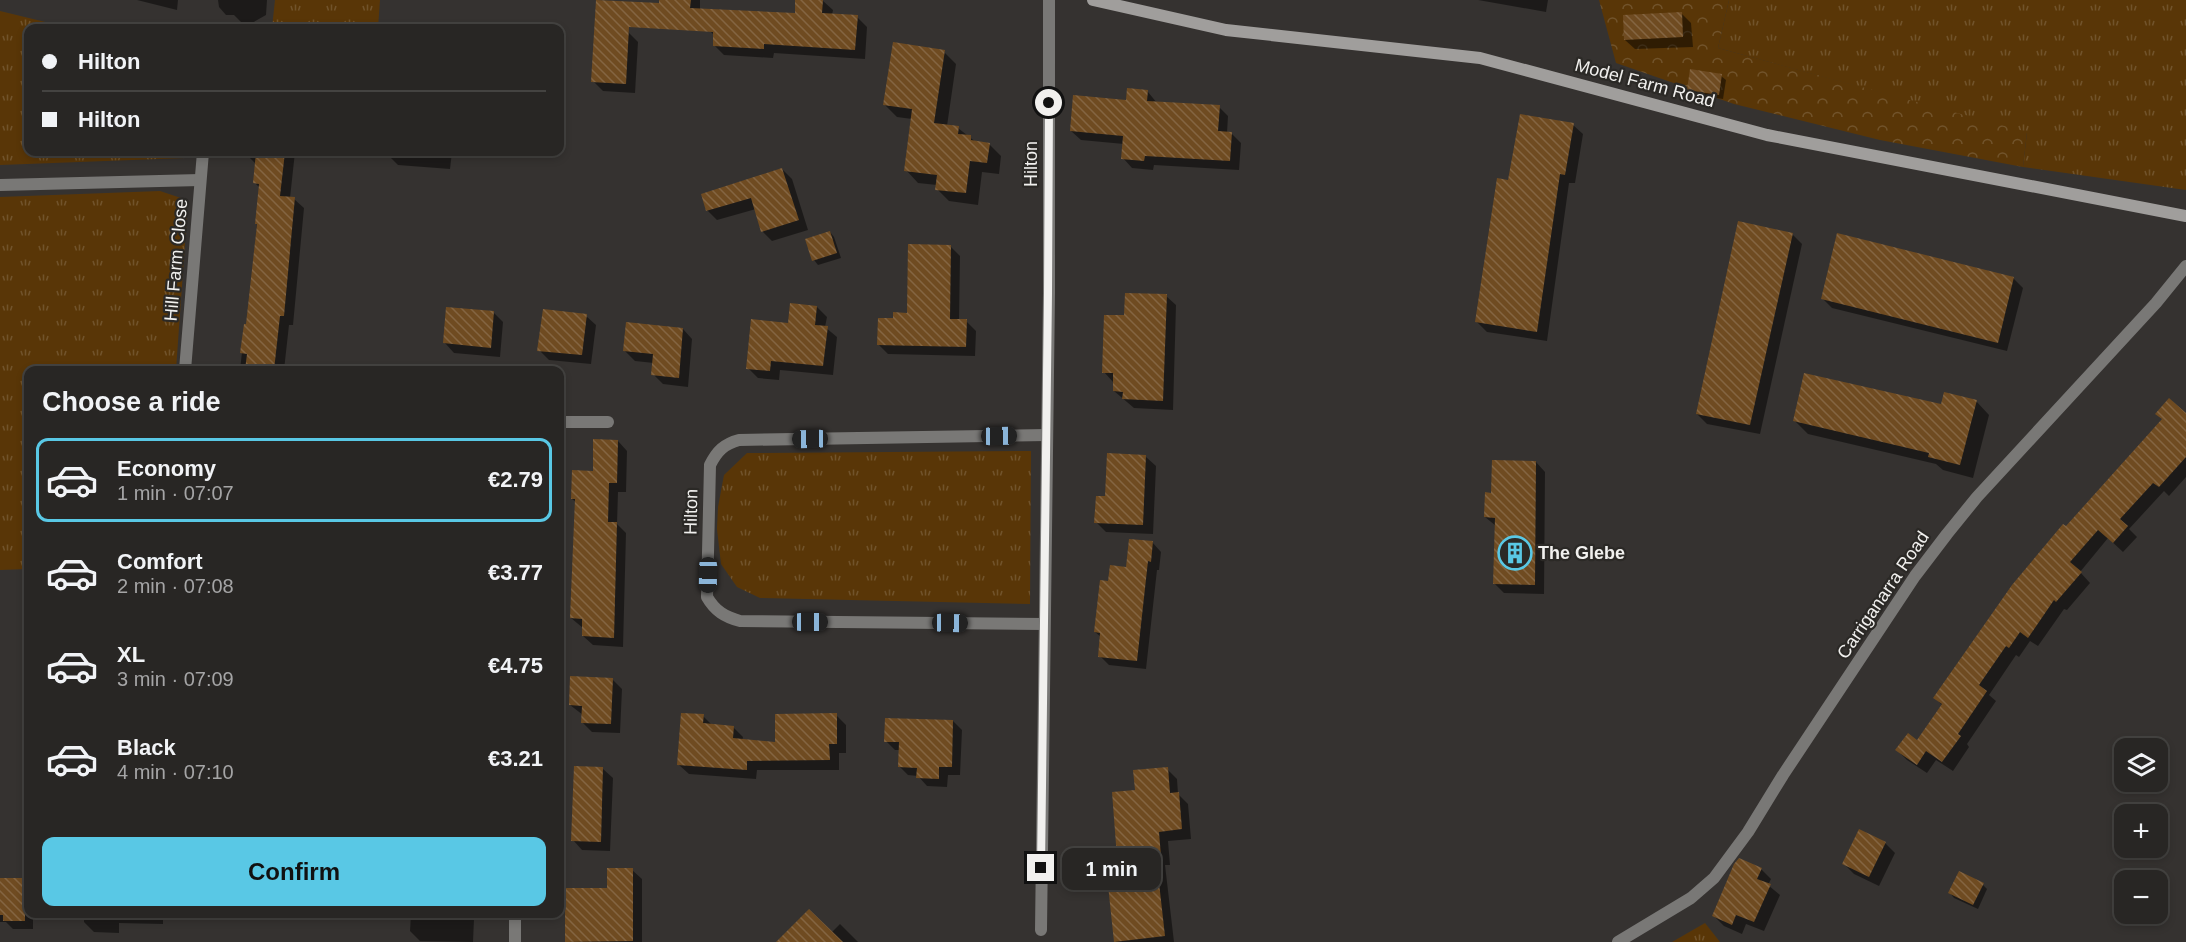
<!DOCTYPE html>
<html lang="en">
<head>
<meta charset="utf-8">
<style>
  body { margin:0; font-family:Arial,sans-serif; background:#302e2c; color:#f1f3f6; height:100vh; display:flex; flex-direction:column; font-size:22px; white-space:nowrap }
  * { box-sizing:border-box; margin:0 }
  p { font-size:20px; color:#a5a5a6 }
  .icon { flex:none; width:33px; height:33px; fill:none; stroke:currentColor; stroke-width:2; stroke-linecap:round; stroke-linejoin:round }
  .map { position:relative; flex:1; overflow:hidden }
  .side { position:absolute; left:24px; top:366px; width:540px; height:552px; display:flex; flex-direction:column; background:#282624; border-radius:12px; box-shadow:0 3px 9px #0003,0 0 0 2px #444341 }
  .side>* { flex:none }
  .guide { position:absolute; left:24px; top:24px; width:540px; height:132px; border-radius:12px; box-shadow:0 3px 9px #0003,0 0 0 2px #444341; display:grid; align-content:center; height:132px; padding:0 18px; background:#282624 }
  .controls { position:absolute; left:2114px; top:738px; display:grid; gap:12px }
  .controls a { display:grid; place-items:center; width:54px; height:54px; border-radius:12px; background:#282624; box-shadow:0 3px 9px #0003,0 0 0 2px #444341; font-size:30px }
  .end { position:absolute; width:27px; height:27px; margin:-14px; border:8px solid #f1f0ee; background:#111; box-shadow:0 0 0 3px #111 }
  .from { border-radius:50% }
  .bubble { position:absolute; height:42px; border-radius:12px; background:#282624; box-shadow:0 3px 9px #0003,0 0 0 2px #444341; font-size:20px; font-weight:800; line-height:42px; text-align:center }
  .car { position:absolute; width:18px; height:36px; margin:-18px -9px; border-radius:8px; box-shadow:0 0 4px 2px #0007; background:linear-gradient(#222 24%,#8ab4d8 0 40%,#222 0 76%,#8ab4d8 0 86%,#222 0) }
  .guide b { display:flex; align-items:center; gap:21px; height:57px; font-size:22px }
  .guide b+b { border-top:2px solid #444341 }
  .guide i { width:15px; height:15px; background:#f1f3f6 }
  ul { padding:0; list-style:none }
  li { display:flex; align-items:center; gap:18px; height:84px; margin:0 12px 9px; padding:0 6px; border:3px solid transparent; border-radius:12px }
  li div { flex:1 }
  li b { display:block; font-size:22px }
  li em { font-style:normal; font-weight:800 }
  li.active { border-color:#59c8e5 }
  li>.icon { width:54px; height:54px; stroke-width:1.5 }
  h2 { padding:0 18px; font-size:27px; line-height:72px }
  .primary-button { display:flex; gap:12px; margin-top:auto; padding:12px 18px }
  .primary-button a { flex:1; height:69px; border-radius:12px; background:#59c8e5; color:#111; font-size:24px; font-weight:800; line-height:69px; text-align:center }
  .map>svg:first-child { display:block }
  .grass { fill:url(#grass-tufts) }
  .forest { fill:url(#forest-crowns) }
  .shadow { fill:#0007 }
  .building { fill:url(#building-back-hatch) }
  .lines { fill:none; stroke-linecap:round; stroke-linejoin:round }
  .minor { stroke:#797876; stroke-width:12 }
  .tertiary { stroke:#797876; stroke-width:12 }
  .secondary { stroke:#a09e9c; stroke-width:12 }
  .route { stroke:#f1f0ee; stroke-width:8 }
  .labels { text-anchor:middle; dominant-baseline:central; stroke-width:4.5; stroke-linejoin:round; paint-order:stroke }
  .street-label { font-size:18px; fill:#f1f0ee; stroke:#2b2926 }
  .poi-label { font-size:18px; font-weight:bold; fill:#f1f0ee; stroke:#2b2926; text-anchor:start }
</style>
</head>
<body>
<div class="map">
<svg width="2186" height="942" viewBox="0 0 2186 942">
  <defs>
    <pattern id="grass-tufts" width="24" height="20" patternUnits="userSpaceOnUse" patternTransform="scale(1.5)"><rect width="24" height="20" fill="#593607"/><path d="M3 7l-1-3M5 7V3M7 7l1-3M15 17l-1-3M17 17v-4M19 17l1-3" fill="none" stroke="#71532b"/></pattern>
    <pattern id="forest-crowns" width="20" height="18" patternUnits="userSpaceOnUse" patternTransform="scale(1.5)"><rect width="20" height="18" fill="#593607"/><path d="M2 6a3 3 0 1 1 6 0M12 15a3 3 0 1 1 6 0" fill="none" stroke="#71532b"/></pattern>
    <pattern id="building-back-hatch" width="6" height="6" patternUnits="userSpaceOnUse" patternTransform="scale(1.5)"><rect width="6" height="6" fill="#6f4b21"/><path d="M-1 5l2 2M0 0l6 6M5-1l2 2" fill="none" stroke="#846542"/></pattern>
  </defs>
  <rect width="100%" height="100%" fill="#353230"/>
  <g class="grass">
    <polygon points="275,0 380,0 378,28 272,28"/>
    <polygon points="1729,0 2186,0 2186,190 2023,167 2027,133 1718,48"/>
    <polygon points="0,11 70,28 28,28 28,152 190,152 185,158 0,165"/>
    <polygon points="160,191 181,198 187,215 176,370 28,370 28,569 0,570 0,197"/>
    <polygon points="1031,451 1030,604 760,598 737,587 721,564 717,529 718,507 724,475 747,453"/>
    <polygon points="1705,923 1720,942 1672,942"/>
  </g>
  <polygon class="forest" points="1599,0 1729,0 1718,48 2027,132 2023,167 1880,140 1734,104 1616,63"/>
  <g class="shadow">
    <polygon points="137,0 178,0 177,10"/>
    <polygon points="218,0 267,0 266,15 252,23 242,23 234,15 226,15 219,7"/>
    <polygon points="663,0 700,0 700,12"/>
    <polygon points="797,0 823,1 833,10 832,15 857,17 867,27 865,59 774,53 773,58 724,55 714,45 715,36 710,31 796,15"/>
    <polygon points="1478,0 1548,0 1546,12"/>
    <polygon points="1682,14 1691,23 1693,47 1635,49 1625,40"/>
    <polygon points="628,32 638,42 635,93 603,91 593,81"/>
    <polygon points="944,52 956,64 947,126 958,128 977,143 989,144 1001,156 999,174 982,172 978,205 949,201 937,189 937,185 918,183 906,170 912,119 897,117 885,105"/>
    <polygon points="1721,76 1726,80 1723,99 1693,94 1688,90"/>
    <polygon points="1148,92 1157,103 1219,107 1228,116 1227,133 1232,134 1241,143 1239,170 1154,165 1153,170 1132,168 1123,158 1124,144 1081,140 1071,131"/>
    <polygon points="1573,125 1583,134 1575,183 1569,183 1547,341 1487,332 1477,322 1509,181"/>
    <polygon points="251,152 295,152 290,198 294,199 304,208 293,325 289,325 284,370 240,370 245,325 248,326 260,188 254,182 256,164 250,158"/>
    <polygon points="389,152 452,152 450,169 398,165 389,156"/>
    <polygon points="782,169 792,179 808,230 772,241 763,232 756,209 717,220 707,210"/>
    <polygon points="830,232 834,237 841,258 818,265 814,260"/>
    <polygon points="1792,234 1802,244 1760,434 1707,424 1697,414"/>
    <polygon points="951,247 960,256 959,321 966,321 976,331 975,356 888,354 878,344 894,319 908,314"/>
    <polygon points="2013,278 2023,288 2007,351 1832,308 1823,299"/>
    <polygon points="1166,296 1176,305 1173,410 1134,408 1114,391 1113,382 1104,372 1125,317"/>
    <polygon points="817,307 827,317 825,327 837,337 833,375 780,370 779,380 758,378 748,368 790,325"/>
    <polygon points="493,312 503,322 500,357 454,353 445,343"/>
    <polygon points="586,316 596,325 591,364 549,360 539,350"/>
    <polygon points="683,329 692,339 688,387 663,384 653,374 654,363 635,361 625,351"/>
    <polygon points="1976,401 1989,415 1973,478 1943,470 1936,464 1808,434 1794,420 1942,406"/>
    <polygon points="2186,415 2186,477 2169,496 2164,491 2129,529 2137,537 2123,552 2108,538 2080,572 2090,583 2067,610 2064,609 2038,646 2030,641 2019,657 2016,655 1989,695 1996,701 1967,744 1969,747 1953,771 1936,760 1927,773 1907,760 1897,750 1918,742 1943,706 1935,698 2066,528"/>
    <polygon points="618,441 627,451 626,492 618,492 617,524 626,533 623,647 593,645 583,636 583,628 571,618 576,502 572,499"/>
    <polygon points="1146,457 1156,466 1153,534 1106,532 1096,522 1107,498"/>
    <polygon points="1536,462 1545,472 1544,594 1504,593 1495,584 1496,526 1485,517 1493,494"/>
    <polygon points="1152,542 1161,552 1159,570 1157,570 1146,669 1109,665 1100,656 1101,637 1095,632 1109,582 1127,569"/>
    <polygon points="612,679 622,689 620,733 592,732 582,722 583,715 570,705"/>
    <polygon points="836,715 846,725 846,753 839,753 839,770 757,770 756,779 689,774 679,765 703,716 713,726 733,727 743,737 742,741 777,744"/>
    <polygon points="953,721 962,730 960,775 948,775 947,787 927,786 918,776 908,775 899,766 900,750 895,750 886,741"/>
    <polygon points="603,769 613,778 610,851 582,850 573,840"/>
    <polygon points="1167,769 1177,779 1178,794 1188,804 1191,839 1168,841 1170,865 1165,865 1174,942 1116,942 1120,885"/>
    <polygon points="25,825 28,825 28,856 25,853"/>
    <polygon points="1885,843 1895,853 1879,886 1854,874 1844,864"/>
    <polygon points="1761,869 1771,879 1768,885 1780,895 1764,931 1746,924 1742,934 1724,926 1714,916"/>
    <polygon points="632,870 642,879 642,942 567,942 566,889 609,889"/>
    <polygon points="0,880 25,880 28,884 28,914 33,914 33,929 13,929 6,922 0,922"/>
    <polygon points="1983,885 1987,889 1978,909 1954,898 1950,893"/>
    <polygon points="84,914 163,914 163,924 119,923 119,933 94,932 84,922"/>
    <polygon points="411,914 468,914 474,919 473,942 420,941 410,931"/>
    <polygon points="840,924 858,942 795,942 831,933"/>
  </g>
  <g class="building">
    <polygon points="596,0 659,3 659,0 691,0 690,8 795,13 795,0 823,0 822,13 858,15 855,50 764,44 764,49 713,46 713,32 629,27 626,84 591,82"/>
    <polygon points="1682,12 1683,37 1624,40 1623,15"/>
    <polygon points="893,42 945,50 934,123 959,126 958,134 971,135 971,140 990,143 987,163 970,161 966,193 935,190 937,175 904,171 912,109 883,105"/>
    <polygon points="1690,69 1722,74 1719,95 1687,90"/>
    <polygon points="1127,88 1148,90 1147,101 1220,105 1218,131 1232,132 1230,161 1145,156 1144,161 1121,159 1123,136 1070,131 1073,95 1126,100"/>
    <polygon points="1520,114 1574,123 1565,175 1560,174 1537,332 1475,322 1497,178 1508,180"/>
    <polygon points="256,152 285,152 280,196 295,197 284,316 280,316 274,370 245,370 247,354 240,353 244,324 246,324 257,224 255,224 259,184 253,183"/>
    <polygon points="782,168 799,220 761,232 751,198 706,211 701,194"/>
    <polygon points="1738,221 1793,233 1750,425 1696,414"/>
    <polygon points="830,231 837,253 812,261 805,239"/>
    <polygon points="1837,233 2014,277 1998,343 1821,299"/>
    <polygon points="908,244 951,245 950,319 967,319 966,347 877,345 878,318 893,318 893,312 907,313"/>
    <polygon points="1125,293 1167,294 1163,401 1122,399 1123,392 1113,391 1113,373 1102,373 1104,315 1124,315"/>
    <polygon points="790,303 817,306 815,325 828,326 823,366 771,361 770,371 746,369 751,319 788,323"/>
    <polygon points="446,307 494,311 491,348 443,343"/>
    <polygon points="543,309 587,314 582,355 537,351"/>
    <polygon points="626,322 683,328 679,378 651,375 653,354 623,351"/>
    <polygon points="1804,373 1941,404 1944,392 1977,400 1960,465 1928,457 1929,453 1793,421"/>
    <polygon points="2169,398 2186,413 2186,457 2159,487 2153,483 2120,519 2128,526 2113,543 2098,530 2070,562 2082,572 2056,602 2054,600 2028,638 2020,632 2009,648 2006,646 1979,685 1987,691 1958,734 1961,736 1942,762 1926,751 1917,765 1895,750 1908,733 1917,740 1942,704 1933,698 2012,585 2063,524 2066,526 2162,419 2155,414"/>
    <polygon points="593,439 618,440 617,483 609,483 608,522 617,522 614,638 582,636 582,619 570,618 575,499 571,499 572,470 593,471"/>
    <polygon points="1107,453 1146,455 1143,525 1094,523 1096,496 1105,496"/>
    <polygon points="1492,460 1536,461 1535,585 1493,584 1495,518 1484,517 1485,492 1491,493"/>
    <polygon points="1129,539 1153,541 1151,562 1148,561 1137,661 1098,657 1100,633 1094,632 1100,580 1108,581 1110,565 1126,567"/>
    <polygon points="570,676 613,678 611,724 581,723 582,706 569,705"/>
    <polygon points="681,713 704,714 703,723 734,726 733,738 775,742 775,714 837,713 837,744 829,744 830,760 747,761 747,770 677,765"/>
    <polygon points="885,718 953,720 952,767 939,767 939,779 916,778 917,768 898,767 899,742 884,742"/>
    <polygon points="574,766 603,767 601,842 571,841"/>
    <polygon points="1168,767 1170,793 1179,792 1182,829 1159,832 1161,856 1156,856 1165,936 1114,942 1108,885 1119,884 1112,792 1135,790 1133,770"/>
    <polygon points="1859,829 1886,842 1869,877 1842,864"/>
    <polygon points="1739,858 1762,868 1757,879 1771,884 1754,922 1736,915 1732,925 1712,916 1734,864"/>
    <polygon points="607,868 633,868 633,941 565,942 565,888 607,888"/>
    <polygon points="1959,871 1984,883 1973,905 1948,893"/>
    <polygon points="0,878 25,878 25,921 3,921 3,915 0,915"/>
    <polygon points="809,909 843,942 776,942"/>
  </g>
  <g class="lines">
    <g class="minor">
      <polyline points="0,185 200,180"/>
      <polyline points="185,370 203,152"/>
      <polyline points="560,422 608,422"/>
      <path d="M1044,624L740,621C725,617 715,611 707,597L710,465C717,451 724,444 739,440L1046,435"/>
      <polyline points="1041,930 1049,293 1049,0"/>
      <polyline points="515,942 515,914"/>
    </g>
    <polyline class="tertiary" points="1618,942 1691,898 1714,878 1748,832 1783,775 1915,576 1947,534 1977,497 2156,303 2186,266"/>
    <polyline class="secondary" points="1093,0 1226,30 1480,58 1767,135 2186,216"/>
  </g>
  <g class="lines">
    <polyline class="route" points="1041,868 1048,293 1049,103"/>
  </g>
  <defs>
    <symbol id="building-ring" viewBox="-11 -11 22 22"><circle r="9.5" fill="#2b2926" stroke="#59c8e5" stroke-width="1.5"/><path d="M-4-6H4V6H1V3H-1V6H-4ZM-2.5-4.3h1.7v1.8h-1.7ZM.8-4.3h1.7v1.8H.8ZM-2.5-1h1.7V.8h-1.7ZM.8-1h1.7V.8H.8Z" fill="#59c8e5"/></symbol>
  </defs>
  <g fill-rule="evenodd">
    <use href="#building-ring" x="1496" y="534" width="38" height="38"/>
  </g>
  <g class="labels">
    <g class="street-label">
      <text transform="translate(1645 83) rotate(15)">Model Farm Road</text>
      <text transform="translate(1031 164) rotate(-90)">Hilton</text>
      <text transform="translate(176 260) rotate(-85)">Hill Farm Close</text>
      <text transform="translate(691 512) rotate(-89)">Hilton</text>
      <text transform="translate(1883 595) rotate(-56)">Carriganarra Road</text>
    </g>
    <g class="poi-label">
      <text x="1538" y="553">The Glebe</text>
    </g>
  </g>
</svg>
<div class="controls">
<a><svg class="icon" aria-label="layers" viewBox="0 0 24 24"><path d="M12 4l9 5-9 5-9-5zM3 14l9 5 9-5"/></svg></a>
<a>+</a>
<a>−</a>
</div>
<i class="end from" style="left:1049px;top:103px"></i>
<i class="end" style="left:1041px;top:868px"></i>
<div class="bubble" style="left:1062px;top:848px;width:99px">1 min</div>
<i class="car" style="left:999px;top:436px;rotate:89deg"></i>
<i class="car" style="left:810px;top:439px;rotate:269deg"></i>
<i class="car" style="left:708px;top:575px;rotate:181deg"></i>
<i class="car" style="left:810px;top:622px;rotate:90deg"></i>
<i class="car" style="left:950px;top:623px;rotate:91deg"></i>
<div class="guide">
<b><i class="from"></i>Hilton</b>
<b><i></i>Hilton</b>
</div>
<section class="side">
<h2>Choose a ride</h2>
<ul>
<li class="active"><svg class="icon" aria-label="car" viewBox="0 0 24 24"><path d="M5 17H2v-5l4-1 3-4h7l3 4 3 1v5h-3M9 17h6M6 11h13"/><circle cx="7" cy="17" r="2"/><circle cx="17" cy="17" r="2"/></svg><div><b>Economy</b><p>1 min · 07:07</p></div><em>€2.79</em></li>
<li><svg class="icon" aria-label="car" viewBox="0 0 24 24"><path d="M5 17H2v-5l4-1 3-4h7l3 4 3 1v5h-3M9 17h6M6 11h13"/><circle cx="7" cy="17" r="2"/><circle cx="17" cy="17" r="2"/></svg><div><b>Comfort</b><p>2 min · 07:08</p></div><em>€3.77</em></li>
<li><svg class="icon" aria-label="car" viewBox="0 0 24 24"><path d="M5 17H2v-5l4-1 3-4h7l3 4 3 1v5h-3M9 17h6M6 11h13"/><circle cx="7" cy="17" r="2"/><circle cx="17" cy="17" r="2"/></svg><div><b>XL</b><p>3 min · 07:09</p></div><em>€4.75</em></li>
<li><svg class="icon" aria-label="car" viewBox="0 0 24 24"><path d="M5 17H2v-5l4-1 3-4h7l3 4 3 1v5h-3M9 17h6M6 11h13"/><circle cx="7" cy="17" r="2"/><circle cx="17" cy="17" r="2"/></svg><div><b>Black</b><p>4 min · 07:10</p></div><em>€3.21</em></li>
</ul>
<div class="primary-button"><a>Confirm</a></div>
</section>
</div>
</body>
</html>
